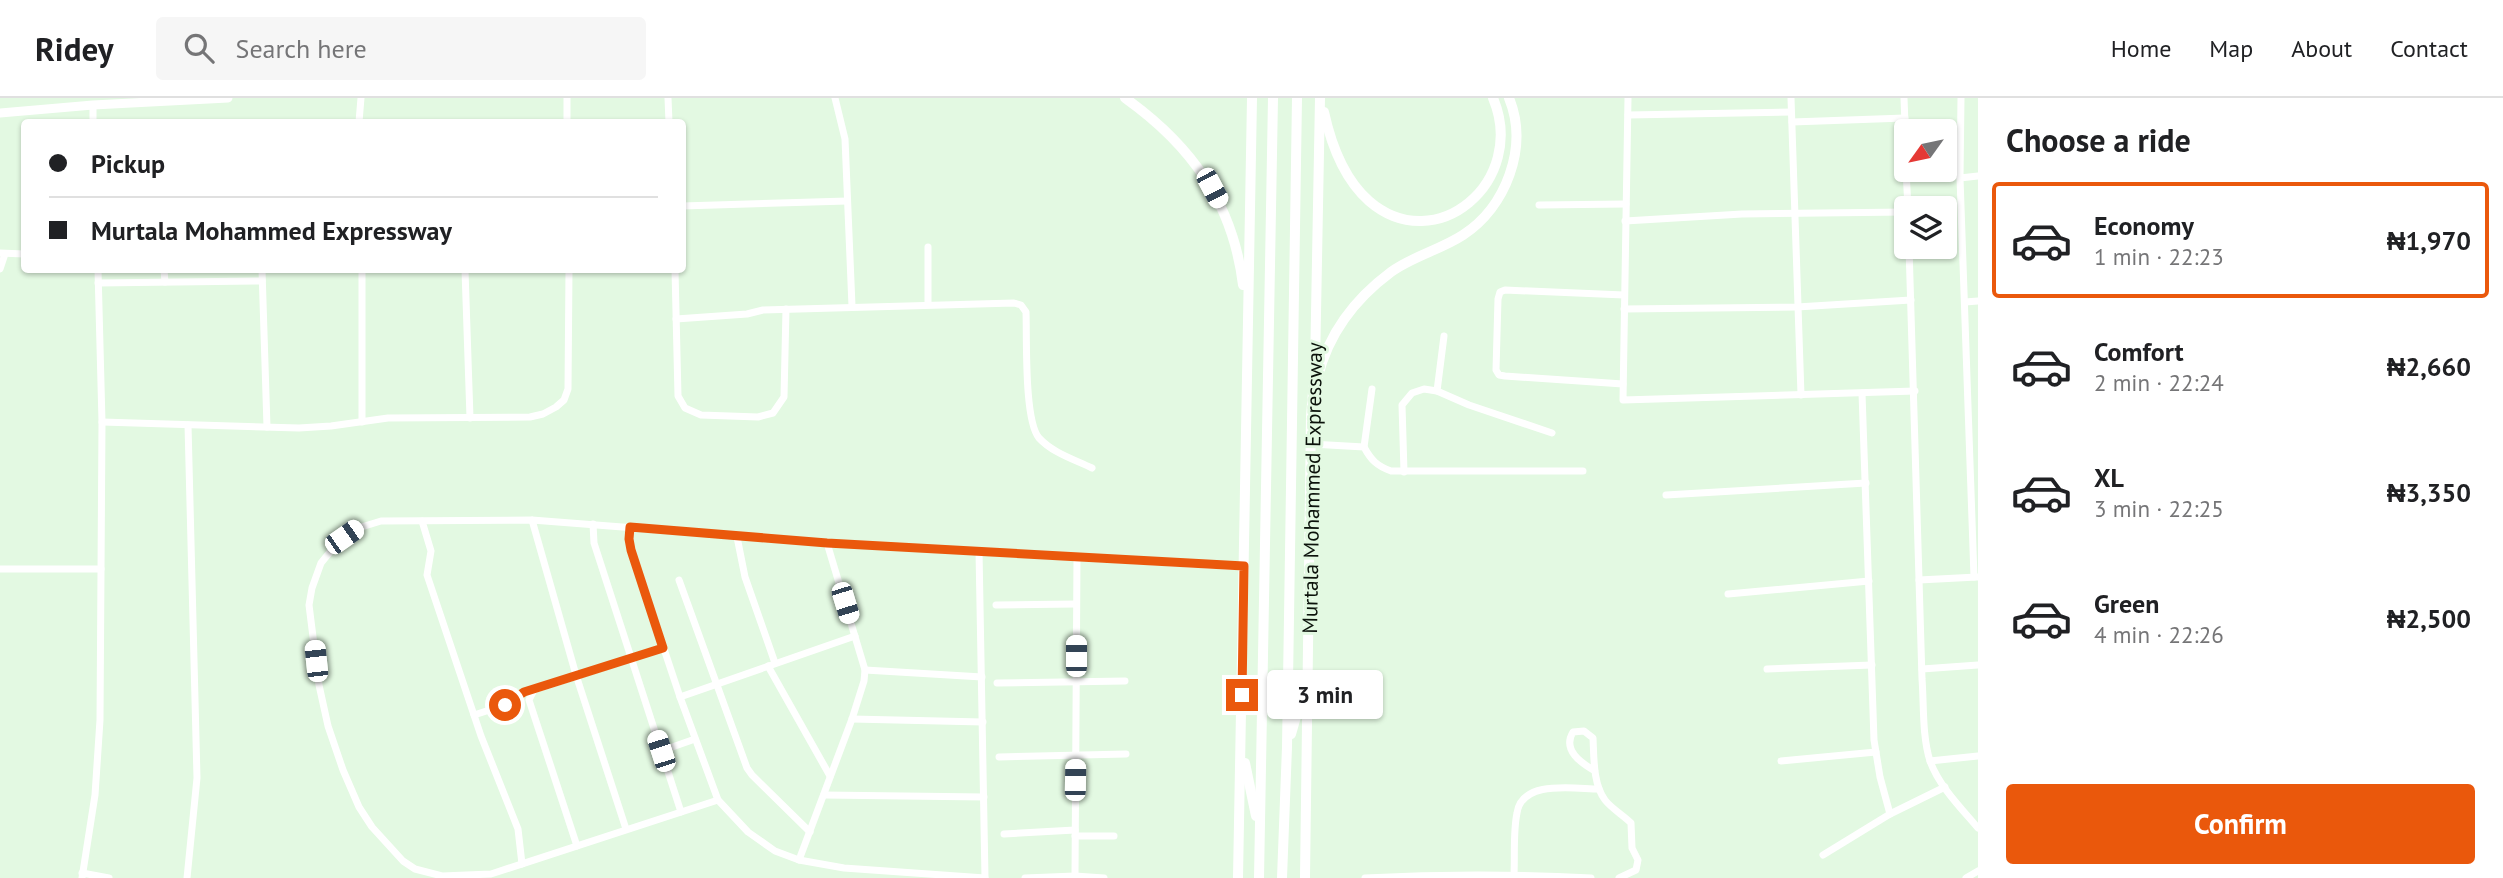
<!DOCTYPE html>
<html lang="en">
<head>
<meta charset="utf-8">
<style>
  body { margin:0; font-family:"PT Sans",sans-serif; background:#f6f6f6; color:#202124; height:100vh; display:flex; flex-direction:column; font-size:26px; white-space:nowrap }
  * { box-sizing:border-box; margin:0 }
  p { font-size:23px; color:#757577 }
  .icon { flex:none; width:38px; height:38px; fill:none; stroke:currentColor; stroke-width:2; stroke-linecap:round; stroke-linejoin:round }
  .map { position:relative; flex:1; overflow:hidden }
  .sheet { display:flex; flex-direction:column; background:#fff; width:525px }
  .sheet>* { flex:none }
  .banner { position:absolute; left:21px; top:21px; width:665px; height:154px; border-radius:7px; box-shadow:0 2px 5px #0004; display:grid; align-content:center; height:154px; padding:0 28px; background:#fff }
  .needle { width:46px; rotate:237deg }
  .fabs { position:absolute; left:1894px; top:21px; display:grid; gap:14px }
  .fabs a { display:grid; place-items:center; width:63px; height:63px; border-radius:7px; background:#fff; box-shadow:0 2px 5px #0004; font-size:35px }
  .end { position:absolute; width:32px; height:32px; margin:-16px; border:9px solid #ea580c; background:#fff; box-shadow:0 0 0 4px #fff }
  .from { border-radius:50% }
  .bubble { position:absolute; height:49px; border-radius:7px; background:#fff; box-shadow:0 2px 5px #0004; font-size:23px; font-weight:700; line-height:49px; text-align:center }
  .car { position:absolute; width:21px; height:42px; margin:-21px -10px; border-radius:9px; box-shadow:0 0 5px 2px #0007; background:linear-gradient(#fff 24%,#345 0 40%,#fff 0 76%,#345 0 86%,#fff 0) }
  .banner b { display:flex; align-items:center; gap:24px; height:66px; font-size:26px }
  .banner b+b { border-top:2px solid #e0e0e0 }
  .banner i { width:18px; height:18px; background:#202124 }
  ul { padding:0; list-style:none }
  li { display:flex; align-items:center; gap:21px; height:116px; margin:0 14px 10px; padding:0 14px; border:4px solid transparent; border-radius:7px }
  li div { flex:1 }
  li b { display:block; font-size:26px }
  li em { font-style:normal; font-weight:700 }
  li.on { border-color:#ea580c }
  li>.icon { width:63px; height:63px; stroke-width:1.5 }
  h2 { padding:0 28px; font-size:32px; line-height:84px }
  .primary-button { display:flex; gap:14px; margin-top:auto; padding:14px 28px }
  .primary-button a { flex:1; height:80px; border-radius:7px; background:#ea580c; color:#fff; font-size:28px; font-weight:700; line-height:80px; text-align:center }
  header { display:flex; align-items:center; gap:42px; box-sizing:border-box; height:98px; padding:0 35px; background:#fff; border-bottom:2px solid #e0e0e0 }
  header strong { font-size:33px }
  nav { display:flex; gap:38px; margin-inline-start:auto; font-size:24px }
  .search { width:490px; height:63px; background:#f6f6f6; display:flex; align-items:center; gap:18px; box-sizing:border-box; padding:0 24px; border-radius:7px; color:#757577; font-size:26px }
  main { display:flex; flex:1; min-height:0 }
  .map>svg:first-child { display:block }
  .lines { fill:none; stroke-linecap:round; stroke-linejoin:round }
  .minor { stroke:#fff; stroke-width:7 }
  .major { stroke:#fff; stroke-width:9 }
  .highway { stroke:#fff; stroke-width:10 }
  .route { stroke:#ea580c; stroke-width:9 }
  .labels { text-anchor:middle; dominant-baseline:central; stroke-width:6; stroke-linejoin:round; paint-order:stroke }
  .street-label { font-size:21px; fill:#0b120b; stroke:#e3f9e2 }
</style>
</head>
<body>
<header>
<strong>Ridey</strong>
<div class="search"><svg class="icon" aria-label="search" viewBox="0 0 24 24"><circle cx="10" cy="10" r="6"/><path d="M15 15l6 6"/></svg>Search here</div>
<nav><a>Home</a><a>Map</a><a>About</a><a>Contact</a></nav>
</header>
<main>
<div class="map">
<svg width="1978" height="780" viewBox="0 0 1978 780">
  <rect width="100%" height="100%" fill="#e3f9e2"/>
  <g class="lines">
    <g class="minor">
      <polyline points="567,0 567,24"/>
      <polyline points="668,0 669,24"/>
      <polyline points="835,0 845,41 852,208"/>
      <polyline points="1628,0 1623,302 1915,293"/>
      <polyline points="1791,0 1801,297"/>
      <polyline points="1904,0 1906,52"/>
      <polyline points="1961,0 1960,80 1974,479"/>
      <polyline points="93,7 93,24"/>
      <polyline points="1628,17 1791,14"/>
      <polyline points="359,24 361,0"/>
      <polyline points="1792,24 1905,20"/>
      <polyline points="1906,72 1908,110"/>
      <polyline points="1960,80 1978,78"/>
      <polyline points="1539,107 1626,106"/>
      <polyline points="682,108 847,103"/>
      <polyline points="1625,123 1742,116 1906,114"/>
      <polyline points="928,149 928,206"/>
      <path d="M1909,149L1922,581C1924,606 1922,638 1930,663C1939,688 1961,710 1978,730"/>
      <polyline points="0,155 24,156"/>
      <polyline points="0,171 5,156"/>
      <polyline points="164,172 165,184"/>
      <polyline points="262,172 267,329"/>
      <polyline points="465,172 470,320"/>
      <polyline points="675,172 678,298 685,310 701,317 758,319 773,315 784,299 786,211"/>
      <polyline points="98,185 262,183"/>
      <polyline points="1965,204 1978,203"/>
      <polyline points="1624,211 1797,209 1911,202"/>
      <path d="M676,221L747,216L763,212L1014,205L1021,207L1026,214C1027,240 1024,322 1039,340C1053,355 1073,361 1092,370"/>
      <polyline points="1623,286 1505,278 1499,277 1496,272 1498,201 1500,194 1505,192 1624,197"/>
      <polyline points="1437,293 1444,238"/>
      <polyline points="1862,295 1874,642 1880,679 1890,716"/>
      <polyline points="102,324 299,330 331,328 388,320 530,319 543,316 556,309 564,302 568,291 569,172"/>
      <polyline points="362,324 362,172"/>
      <path d="M1311,346L1364,349C1371,362 1377,368 1391,373H1583"/>
      <polyline points="1364,349 1372,291"/>
      <polyline points="1404,374 1402,307 1412,295 1424,291 1437,293 1469,307 1552,335"/>
      <polyline points="1666,397 1866,385"/>
      <polyline points="532,422 576,577 626,731"/>
      <polyline points="422,423 431,453 427,477 481,638 518,731 522,766"/>
      <polyline points="593,426 594,445 681,714"/>
      <polyline points="630,429 629,441 631,452 680,599 718,702 748,734 775,753 799,762 844,770 985,780"/>
      <polyline points="737,439 745,479 775,565"/>
      <polyline points="979,453 985,780"/>
      <polyline points="0,471 101,471"/>
      <polyline points="679,482 747,670 752,677 810,734"/>
      <polyline points="1919,482 1977,479"/>
      <polyline points="1728,496 1869,483"/>
      <polyline points="996,507 1076,506"/>
      <polyline points="768,568 830,678"/>
      <polyline points="1767,571 1872,567"/>
      <polyline points="1922,571 1978,567"/>
      <polyline points="865,572 982,579"/>
      <polyline points="997,585 1125,583"/>
      <polyline points="680,599 855,538"/>
      <polyline points="474,617 505,607 524,594 534,592"/>
      <polyline points="852,621 983,624"/>
      <polyline points="661,653 695,641"/>
      <polyline points="999,659 1126,656"/>
      <polyline points="1781,663 1876,654"/>
      <polyline points="1930,663 1978,658"/>
      <path d="M1595,673C1581,665 1562,652 1573,634L1584,633L1593,640C1594,660 1593,686 1605,702C1612,711 1623,717 1631,725L1632,750L1638,762L1636,772L1619,780"/>
      <polyline points="824,697 984,699"/>
      <polyline points="718,702 491,776 442,778 415,771 403,763 372,729 359,709 343,672 328,628 319,587 309,507 312,490 321,465 334,449 355,431 381,423 532,422 827,445 1244,469"/>
      <polyline points="1004,736 1075,732"/>
      <polyline points="1075,738 1114,738"/>
      <polyline points="577,748 529,602 534,592 663,550"/>
      <polyline points="1823,757 1890,716 1945,689"/>
      <polyline points="799,762 852,621 864,583 865,572 827,445"/>
      <polyline points="82,775 109,780"/>
      <path d="M1514,776C1515,756 1513,734 1517,715C1522,681 1575,691 1599,691"/>
      <polyline points="1075,778 1077,459"/>
      <polyline points="82,780 95,697 100,622 102,324 98,172"/>
      <polyline points="187,780 197,680 188,327"/>
      <polyline points="1025,780 1075,778 1104,780"/>
      <path d="M1365,780C1442,776 1514,776 1591,780"/>
      <polyline points="1966,780 1978,773"/>
    </g>
    <polyline class="major" points="0,15 93,7 228,0"/>
    <g class="highway">
      <path d="M1125,0C1191,47 1233,105 1243,187"/>
      <path d="M1324,14C1331,46 1343,80 1369,103C1436,161 1528,83 1493,0"/>
      <path d="M1318,278C1329,235 1356,200 1391,174C1413,158 1440,152 1463,137C1506,109 1529,49 1509,0"/>
      <polyline points="1291,636 1304,591"/>
      <polyline points="1245,665 1256,718"/>
      <polyline points="1238,780 1252,0"/>
      <polyline points="1259,780 1273,0"/>
      <polyline points="1282,780 1287,649 1297,0"/>
      <polyline points="1305,780 1311,318 1315,270 1320,0"/>
    </g>
  </g>
  <g class="lines">
    <polyline class="route" points="505,607 524,594 663,550 631,452 629,441 630,429 827,445 1244,468 1242,597"/>
  </g>
  <g class="labels">
    <g class="street-label">
      <text transform="translate(1312 390) rotate(-89)">Murtala Mohammed Expressway</text>
    </g>
  </g>
</svg>
<div class="fabs">
<a><svg class="needle" viewBox="-14 -14 28 28"><path d="M0-13l5 13h-10z" fill="#e53935"/><path d="M0 13l5-13h-10z" fill="#757577"/></svg></a>
<a><svg class="icon" aria-label="layers" viewBox="0 0 24 24"><path d="M12 4l9 5-9 5-9-5zM3 14l9 5 9-5"/></svg></a>
</div>
<i class="end from" style="left:505px;top:607px"></i>
<i class="end" style="left:1242px;top:597px"></i>
<div class="bubble" style="left:1267px;top:572px;width:116px">3 min</div>
<i class="car" style="left:1212px;top:90px;rotate:152deg"></i>
<i class="car" style="left:344px;top:439px;rotate:55deg"></i>
<i class="car" style="left:845px;top:505px;rotate:163deg"></i>
<i class="car" style="left:1076px;top:558px;rotate:0deg"></i>
<i class="car" style="left:316px;top:563px;rotate:354deg"></i>
<i class="car" style="left:661px;top:653px;rotate:342deg"></i>
<i class="car" style="left:1075px;top:682px;rotate:1deg"></i>
<div class="banner">
<b><i class="from"></i>Pickup</b>
<b><i></i>Murtala Mohammed Expressway</b>
</div>
</div>
<section class="sheet">
<h2>Choose a ride</h2>
<ul>
<li class="on"><svg class="icon" aria-label="car" viewBox="0 0 24 24"><path d="M5 17H2v-5l4-1 3-4h7l3 4 3 1v5h-3M9 17h6M6 11h13"/><circle cx="7" cy="17" r="2"/><circle cx="17" cy="17" r="2"/></svg><div><b>Economy</b><p>1 min · 22:23</p></div><em>₦1,970</em></li>
<li><svg class="icon" aria-label="car" viewBox="0 0 24 24"><path d="M5 17H2v-5l4-1 3-4h7l3 4 3 1v5h-3M9 17h6M6 11h13"/><circle cx="7" cy="17" r="2"/><circle cx="17" cy="17" r="2"/></svg><div><b>Comfort</b><p>2 min · 22:24</p></div><em>₦2,660</em></li>
<li><svg class="icon" aria-label="car" viewBox="0 0 24 24"><path d="M5 17H2v-5l4-1 3-4h7l3 4 3 1v5h-3M9 17h6M6 11h13"/><circle cx="7" cy="17" r="2"/><circle cx="17" cy="17" r="2"/></svg><div><b>XL</b><p>3 min · 22:25</p></div><em>₦3,350</em></li>
<li><svg class="icon" aria-label="car" viewBox="0 0 24 24"><path d="M5 17H2v-5l4-1 3-4h7l3 4 3 1v5h-3M9 17h6M6 11h13"/><circle cx="7" cy="17" r="2"/><circle cx="17" cy="17" r="2"/></svg><div><b>Green</b><p>4 min · 22:26</p></div><em>₦2,500</em></li>
</ul>
<div class="primary-button"><a>Confirm</a></div>
</section>
</main>
</body>
</html>
